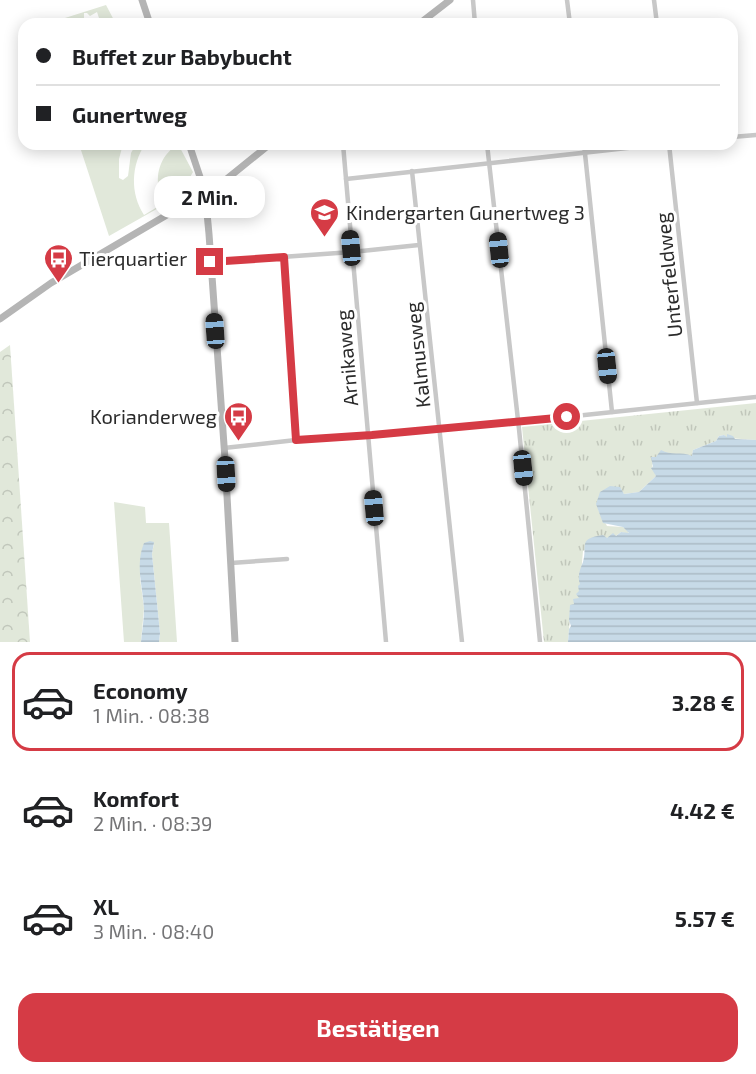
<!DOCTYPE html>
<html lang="de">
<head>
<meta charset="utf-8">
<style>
  body { margin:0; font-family:"Exo 2",sans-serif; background:#f6f6f6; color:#202124; height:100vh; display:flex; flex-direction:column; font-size:22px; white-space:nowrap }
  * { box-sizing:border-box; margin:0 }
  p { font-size:20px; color:#757577 }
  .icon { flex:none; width:33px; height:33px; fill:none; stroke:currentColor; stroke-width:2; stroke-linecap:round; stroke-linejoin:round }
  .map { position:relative; height:642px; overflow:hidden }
  .panel { display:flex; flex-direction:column; background:#fff; flex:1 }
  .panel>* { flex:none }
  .banner { position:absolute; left:18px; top:18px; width:720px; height:132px; border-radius:18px; box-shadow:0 3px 15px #0003; display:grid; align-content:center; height:132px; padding:0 18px; background:#fff }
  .end { position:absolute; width:27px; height:27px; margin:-14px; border:8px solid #d53b45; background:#fff; box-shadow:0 0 0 3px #fff }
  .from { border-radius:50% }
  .bubble { position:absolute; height:42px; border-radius:18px; background:#fff; box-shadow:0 3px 15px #0003; font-size:20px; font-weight:700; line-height:42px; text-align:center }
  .car { position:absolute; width:18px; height:36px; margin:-18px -9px; border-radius:8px; box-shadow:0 0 4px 2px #0007; background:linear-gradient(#222 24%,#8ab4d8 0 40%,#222 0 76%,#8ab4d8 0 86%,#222 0) }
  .banner b { display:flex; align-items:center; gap:21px; height:57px; font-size:22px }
  .banner b+b { border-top:2px solid #e0e0e0 }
  .banner i { width:15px; height:15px; background:#202124 }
  ul { padding:10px 0 0; list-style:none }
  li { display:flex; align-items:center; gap:18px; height:99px; margin:0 12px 9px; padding:0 6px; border:3px solid transparent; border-radius:18px }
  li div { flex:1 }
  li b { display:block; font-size:22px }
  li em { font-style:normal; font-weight:700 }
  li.active { border-color:#d53b45 }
  li>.icon { width:54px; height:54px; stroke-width:1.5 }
  .cta { display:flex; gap:12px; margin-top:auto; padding:12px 18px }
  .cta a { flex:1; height:69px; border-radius:18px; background:#d53b45; color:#fff; font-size:24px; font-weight:700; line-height:69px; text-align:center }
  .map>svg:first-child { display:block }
  .green { fill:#e1e8da }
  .forest { fill:url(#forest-crowns) }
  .park { fill:url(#park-tufts) }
  .water { fill:url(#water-rules) }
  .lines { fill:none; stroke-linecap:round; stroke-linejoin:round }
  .street { stroke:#c8c8c8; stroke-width:4.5 }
  .secondary { stroke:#b5b5b5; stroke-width:7 }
  .route { stroke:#d53b45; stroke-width:8 }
  .labels { text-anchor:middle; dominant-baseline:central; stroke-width:6; stroke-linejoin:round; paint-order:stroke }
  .poi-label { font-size:20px; fill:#2b2b2b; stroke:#fff; text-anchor:start }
  .street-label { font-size:20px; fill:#2b2b2b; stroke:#fff }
</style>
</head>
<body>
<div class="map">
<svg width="756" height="642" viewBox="0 0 756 642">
  <defs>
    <pattern id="forest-crowns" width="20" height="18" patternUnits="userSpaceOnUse" patternTransform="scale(1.5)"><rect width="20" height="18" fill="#e1e8da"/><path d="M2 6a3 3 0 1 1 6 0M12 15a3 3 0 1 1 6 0" fill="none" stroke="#c1c7bb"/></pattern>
    <pattern id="park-tufts" width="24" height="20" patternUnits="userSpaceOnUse" patternTransform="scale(1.5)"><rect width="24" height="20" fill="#e1e8da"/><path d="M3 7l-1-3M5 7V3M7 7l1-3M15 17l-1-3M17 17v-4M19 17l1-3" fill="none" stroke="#c1c7bb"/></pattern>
    <pattern id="water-rules" width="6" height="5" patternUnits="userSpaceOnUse" patternTransform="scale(1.5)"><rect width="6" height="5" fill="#c7dae7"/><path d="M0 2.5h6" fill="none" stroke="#abbbc6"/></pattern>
  </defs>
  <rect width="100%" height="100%" fill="#fff"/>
  <g class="green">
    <polygon points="106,5 116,24 101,24 103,20 100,21 97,12 90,16 87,13 84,13 84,20 87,24 46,24"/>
    <path d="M79,144H123L119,159V178L123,180L128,176L131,153L135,146L145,144C131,166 130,193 144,215L164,203C156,188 155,170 166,155C169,151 173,148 175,144H178L193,172L189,179L192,189L109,236Z"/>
    <polygon points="114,502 145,507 146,523 169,523 177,642 159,642 160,633 152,554 154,543 140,578 144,608 141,642 124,642"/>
  </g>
  <polygon class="forest" points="10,345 30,642 0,642 0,352"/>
  <path class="park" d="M756,403V440L727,438L724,435L719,436L716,441L693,450L692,457L661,453L652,465L656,476L639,492L624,494L620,488L598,509L607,526L623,527L628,531L629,534L621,532L616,536L606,538L583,551L579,598L570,608C570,620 569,630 568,642H544L522,427Z"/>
  <g class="water">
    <path d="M727,434L733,436L735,439L756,440V642H568L569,629L571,626L569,620L570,605L574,604L573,599L579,598L576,594L579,591L578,586L580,584C577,577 580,569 583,562C588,545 577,539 603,535L607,538L613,533L616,536L621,532L629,533L623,527L603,523L596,504L600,492L610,486L620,487L624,494L639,492L656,476L651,468L653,467L651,457H656L661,450C671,456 681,451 692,456L693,450L716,441L719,436L724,435L727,437Z"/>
    <path d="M150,541L154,542L152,554L160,633L159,642H141C142,631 144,620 144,609C143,587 135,565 144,543Z"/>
  </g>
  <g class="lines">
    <g class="street">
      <polyline points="473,0 475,24"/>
      <polyline points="567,0 570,24"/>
      <polyline points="654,0 657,24"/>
      <polyline points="732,137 756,135"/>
      <polyline points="343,144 386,642"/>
      <polyline points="487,144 519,429 540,642"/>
      <polyline points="584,144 612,412"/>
      <polyline points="669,144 697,403"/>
      <polyline points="412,171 462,642"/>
      <polyline points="346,179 663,144"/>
      <polyline points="284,257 296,440"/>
      <polyline points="210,262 352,252 419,245"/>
      <polyline points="224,448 296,440 368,436 518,422 756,397"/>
      <polyline points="231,563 287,559"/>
    </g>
    <g class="secondary">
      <polyline points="142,0 150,24"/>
      <polyline points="419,24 450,0"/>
      <polyline points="189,144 205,192 209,234 225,459 235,642"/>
      <polyline points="0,319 51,283 223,182 270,144"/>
    </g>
  </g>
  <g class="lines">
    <polyline class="route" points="210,262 284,257 296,440 372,435 567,417"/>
  </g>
  <defs>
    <symbol id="school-pin" viewBox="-11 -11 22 30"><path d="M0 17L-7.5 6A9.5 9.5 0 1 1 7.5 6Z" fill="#d53b45" stroke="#fff"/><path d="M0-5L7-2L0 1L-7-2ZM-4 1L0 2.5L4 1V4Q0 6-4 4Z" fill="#fff"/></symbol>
    <symbol id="bus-pin" viewBox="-11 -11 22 30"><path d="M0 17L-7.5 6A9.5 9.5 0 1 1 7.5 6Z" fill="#d53b45" stroke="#fff"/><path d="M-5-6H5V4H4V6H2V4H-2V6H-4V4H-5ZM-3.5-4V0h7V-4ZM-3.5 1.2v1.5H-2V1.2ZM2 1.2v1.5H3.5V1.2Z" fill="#fff"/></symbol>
  </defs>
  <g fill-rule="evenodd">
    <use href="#school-pin" x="308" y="196" width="33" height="45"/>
    <use href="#bus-pin" x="42" y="242" width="33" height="45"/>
    <use href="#bus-pin" x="222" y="400" width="33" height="45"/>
  </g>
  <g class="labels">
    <g class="poi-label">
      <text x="346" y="212">Kindergarten Gunertweg 3</text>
      <text x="79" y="258">Tierquartier</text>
      <text x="217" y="416" text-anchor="end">Korianderweg</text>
    </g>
    <g class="street-label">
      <text transform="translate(668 275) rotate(-96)">Unterfeldweg</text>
      <text transform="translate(417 355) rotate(-96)">Kalmusweg</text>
      <text transform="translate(346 358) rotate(-95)">Arnikaweg</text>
    </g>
  </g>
</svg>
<i class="end from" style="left:567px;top:417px"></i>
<i class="end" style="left:210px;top:262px"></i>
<div class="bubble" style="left:154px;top:176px;width:111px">2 Min.</div>
<i class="car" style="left:351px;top:248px;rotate:355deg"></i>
<i class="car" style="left:499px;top:250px;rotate:354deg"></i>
<i class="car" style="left:215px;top:331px;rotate:356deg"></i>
<i class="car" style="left:607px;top:366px;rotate:174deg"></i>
<i class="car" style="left:523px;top:468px;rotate:174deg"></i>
<i class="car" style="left:226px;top:474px;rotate:177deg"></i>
<i class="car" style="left:374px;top:508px;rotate:355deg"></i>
<div class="banner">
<b><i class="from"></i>Buffet zur Babybucht</b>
<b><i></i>Gunertweg</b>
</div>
</div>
<section class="panel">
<ul>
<li class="active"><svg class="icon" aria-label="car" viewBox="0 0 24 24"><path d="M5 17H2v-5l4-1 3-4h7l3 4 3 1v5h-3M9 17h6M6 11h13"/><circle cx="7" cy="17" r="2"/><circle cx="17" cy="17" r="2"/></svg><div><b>Economy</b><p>1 Min. · 08:38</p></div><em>3.28 €</em></li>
<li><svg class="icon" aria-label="car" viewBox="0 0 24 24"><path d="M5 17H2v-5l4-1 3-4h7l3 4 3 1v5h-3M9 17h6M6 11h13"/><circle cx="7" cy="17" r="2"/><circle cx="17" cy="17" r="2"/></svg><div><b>Komfort</b><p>2 Min. · 08:39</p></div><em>4.42 €</em></li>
<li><svg class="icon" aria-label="car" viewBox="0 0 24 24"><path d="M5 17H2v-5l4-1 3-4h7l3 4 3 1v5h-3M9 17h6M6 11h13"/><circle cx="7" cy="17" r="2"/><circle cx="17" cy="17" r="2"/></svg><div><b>XL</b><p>3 Min. · 08:40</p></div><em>5.57 €</em></li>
</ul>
<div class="cta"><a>Bestätigen</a></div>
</section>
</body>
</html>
